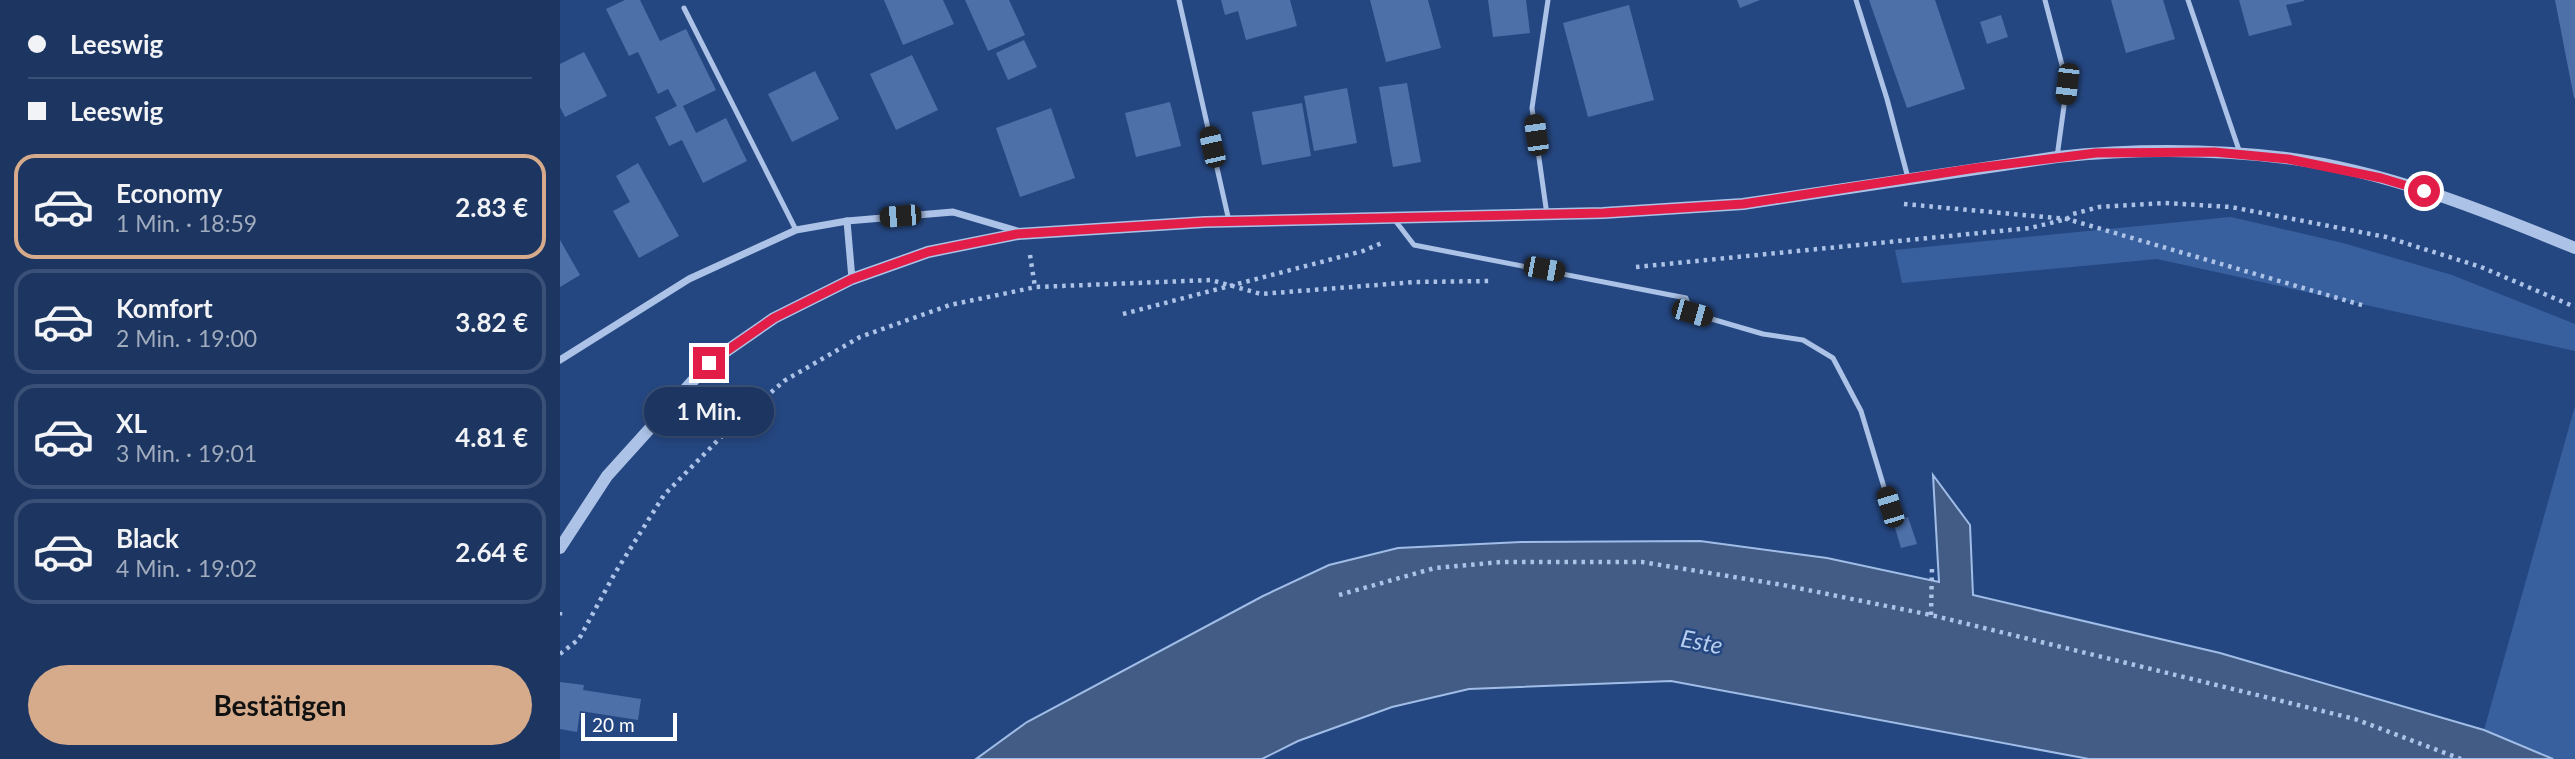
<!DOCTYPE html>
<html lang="de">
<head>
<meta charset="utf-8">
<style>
  body { margin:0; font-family:Lato,sans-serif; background:#253d67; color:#f1f3f6; height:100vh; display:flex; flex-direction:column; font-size:26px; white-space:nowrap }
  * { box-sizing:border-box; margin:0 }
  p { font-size:23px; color:#a0abbd }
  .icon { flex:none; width:38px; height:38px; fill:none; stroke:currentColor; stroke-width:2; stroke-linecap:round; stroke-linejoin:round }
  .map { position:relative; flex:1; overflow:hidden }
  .drawer { display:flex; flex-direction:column; background:#1c3561; width:560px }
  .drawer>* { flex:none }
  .banner { display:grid; align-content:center; height:154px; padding:0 28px; background:#1c3561 }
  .scale { position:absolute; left:21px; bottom:18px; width:96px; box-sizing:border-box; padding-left:7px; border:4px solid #fff; border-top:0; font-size:19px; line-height:24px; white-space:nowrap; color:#fff; -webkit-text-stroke:5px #254781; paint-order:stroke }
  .end { position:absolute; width:32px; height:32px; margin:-16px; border:9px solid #e11d48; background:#fff; box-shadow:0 0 0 4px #fff }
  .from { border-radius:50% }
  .bubble { position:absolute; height:49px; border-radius:24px; background:#1c3561; box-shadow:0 4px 10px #0003,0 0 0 2px #3a5076; font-size:23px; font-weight:700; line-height:49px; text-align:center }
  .car { position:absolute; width:21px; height:42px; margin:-21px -10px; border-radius:9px; box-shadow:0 0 5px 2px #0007; background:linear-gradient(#222 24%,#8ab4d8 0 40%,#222 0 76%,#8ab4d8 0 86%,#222 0) }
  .banner b { display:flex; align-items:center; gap:24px; height:66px; font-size:26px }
  .banner b+b { border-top:2px solid #3a5076 }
  .banner i { width:18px; height:18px; background:#f1f3f6 }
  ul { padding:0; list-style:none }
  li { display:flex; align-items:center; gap:21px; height:105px; margin:0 14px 10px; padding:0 14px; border:4px solid #3a5076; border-radius:21px }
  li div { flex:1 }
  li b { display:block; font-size:26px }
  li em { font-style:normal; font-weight:700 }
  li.current { border-color:#d6ab8b }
  li>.icon { width:63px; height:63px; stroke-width:1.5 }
  .cta { display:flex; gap:14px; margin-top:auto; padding:14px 28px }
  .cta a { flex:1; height:80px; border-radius:42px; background:#d6ab8b; color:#111; font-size:28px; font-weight:700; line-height:80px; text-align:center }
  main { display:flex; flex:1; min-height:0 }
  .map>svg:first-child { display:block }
  .green { fill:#39609e }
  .water { fill:#425c86; stroke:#a0bde7; stroke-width:2 }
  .building { fill:#4d70a9 }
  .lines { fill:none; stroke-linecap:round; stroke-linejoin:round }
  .path { stroke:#acc3e7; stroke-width:4.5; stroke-dasharray:3.5 5; stroke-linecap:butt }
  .service { stroke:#acc3e7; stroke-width:5 }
  .minor { stroke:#acc3e7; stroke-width:7 }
  .tertiary { stroke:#acc3e7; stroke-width:12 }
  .route { stroke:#e11d48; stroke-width:9 }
  .labels { text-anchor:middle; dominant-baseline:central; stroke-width:5; stroke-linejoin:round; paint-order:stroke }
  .water-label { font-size:24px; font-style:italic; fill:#b7cdee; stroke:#254781 }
</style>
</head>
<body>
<main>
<section class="drawer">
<div class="banner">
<b><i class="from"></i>Leeswig</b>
<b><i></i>Leeswig</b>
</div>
<ul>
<li class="current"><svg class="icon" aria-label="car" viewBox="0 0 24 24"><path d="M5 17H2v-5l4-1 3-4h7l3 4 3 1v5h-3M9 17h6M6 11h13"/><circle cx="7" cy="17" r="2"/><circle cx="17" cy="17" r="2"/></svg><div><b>Economy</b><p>1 Min. · 18:59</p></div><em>2.83 €</em></li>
<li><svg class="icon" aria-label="car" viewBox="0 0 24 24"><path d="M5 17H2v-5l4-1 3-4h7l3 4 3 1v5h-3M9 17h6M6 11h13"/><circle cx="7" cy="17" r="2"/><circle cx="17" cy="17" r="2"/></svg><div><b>Komfort</b><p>2 Min. · 19:00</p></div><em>3.82 €</em></li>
<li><svg class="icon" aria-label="car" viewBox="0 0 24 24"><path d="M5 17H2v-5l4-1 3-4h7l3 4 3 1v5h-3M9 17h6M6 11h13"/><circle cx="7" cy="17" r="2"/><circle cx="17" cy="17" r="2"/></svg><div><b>XL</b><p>3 Min. · 19:01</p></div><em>4.81 €</em></li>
<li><svg class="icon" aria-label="car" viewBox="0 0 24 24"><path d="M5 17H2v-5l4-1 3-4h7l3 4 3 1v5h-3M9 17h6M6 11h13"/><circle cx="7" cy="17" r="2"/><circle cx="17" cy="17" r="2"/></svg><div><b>Black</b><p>4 Min. · 19:02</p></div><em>2.64 €</em></li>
</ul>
<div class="cta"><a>Bestätigen</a></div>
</section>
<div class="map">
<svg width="2015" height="759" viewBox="0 0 2015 759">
  <rect width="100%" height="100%" fill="#254781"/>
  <g class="green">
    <polygon points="1671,217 1783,243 1892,275 2015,324 2015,351 1597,259 1342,283 1335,250"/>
    <polygon points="2015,406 2015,759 1993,759 1924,730"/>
  </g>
  <polygon class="water" points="1373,475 1410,525 1413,595 1660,653 1924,730 1993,759 1529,759 1111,681 909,689 832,707 738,741 702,759 416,759 467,722 703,596 769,565 838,548 961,542 1140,541 1267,558 1379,582"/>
  <g class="building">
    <polygon points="65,0 80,0 100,41 126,29 156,90 123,106 136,133 166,118 187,161 143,183 122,140 109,146 95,117 117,106 108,89 98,94 78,52 69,56 46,9"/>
    <polygon points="324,0 383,0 394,24 343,45"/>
    <polygon points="405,0 449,0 465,35 428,51"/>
    <polygon points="661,0 730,0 737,26 686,40 678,11 665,15"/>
    <polygon points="810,0 868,0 881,48 826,62"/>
    <polygon points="928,0 966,0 970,33 933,37"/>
    <polygon points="1177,0 1200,0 1180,8"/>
    <polygon points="1309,0 1375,0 1405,89 1347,108"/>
    <polygon points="1551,0 1603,0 1615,39 1566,53"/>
    <polygon points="1679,0 1744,0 1744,1 1726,5 1732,25 1689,36"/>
    <polygon points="1995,0 2015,0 2015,98 2014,98"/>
    <polygon points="1069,5 1094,100 1028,117 1003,23"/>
    <polygon points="1441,15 1448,37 1427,44 1420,22"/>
    <polygon points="464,40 477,67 448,80 436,53"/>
    <polygon points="24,52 47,96 5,117 0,107 0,64"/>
    <polygon points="352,55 378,110 336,130 310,74"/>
    <polygon points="255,71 279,119 232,142 208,94"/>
    <polygon points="847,83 861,162 833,167 819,87"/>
    <polygon points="787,88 797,143 754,151 744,96"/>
    <polygon points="610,102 621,146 576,157 565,113"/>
    <polygon points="742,103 751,156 702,165 692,112"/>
    <polygon points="491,108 515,178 460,197 436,128"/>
    <polygon points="78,163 119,236 79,258 53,211 70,202 56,176"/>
    <polygon points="0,240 20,275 0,287"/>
    <polygon points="1348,517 1357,544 1341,548 1333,521"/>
    <polygon points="0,682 24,685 23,690 81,699 78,720 20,711 17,732 0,729"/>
  </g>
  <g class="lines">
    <g class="path">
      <polyline points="1344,204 1507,219 1805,306"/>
      <polyline points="470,255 475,287"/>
      <polyline points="1076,267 1470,228 1507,219 1513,214 1539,207 1604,203 1671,207 1826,237 1921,267 2015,307"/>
      <polyline points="563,314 803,251 824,242"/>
      <polyline points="779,595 875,568 941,562 1082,562 1223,585 1371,615 1795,719 1901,759"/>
      <polyline points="0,612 0,618"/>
      <polyline points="1371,615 1372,565"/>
      <polyline points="0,654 19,639 55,573 104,495 167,431 224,381 300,337 390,305 476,287 651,280 701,294 855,282 929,281"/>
    </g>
    <g class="service">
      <polyline points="619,0 669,221"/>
      <polyline points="1296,0 1327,99 1348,178"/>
      <polyline points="1485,0 1507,84 1497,157"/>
      <polyline points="1628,0 1680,153"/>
      <polyline points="124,8 236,230"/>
      <polyline points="987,215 972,108 988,0"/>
      <polyline points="834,219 854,245 1126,298 1131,313 1203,334 1243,340 1273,358 1301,411 1330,507"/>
    </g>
    <g class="minor">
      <polyline points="287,221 292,279"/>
      <polyline points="0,360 129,279 236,230 287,221 393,212 461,232"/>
    </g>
    <path class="tertiary" d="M0,548L47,476L149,363L214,318L292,279L368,252L458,234L645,222L1043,213L1183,204L1497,157C1573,149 1650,149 1726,158C1826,171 1923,210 2015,248"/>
  </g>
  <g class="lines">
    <polyline class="route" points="149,363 214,318 292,279 368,252 457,234 645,222 1043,213 1183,204 1416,168 1536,153 1654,152 1728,159 1821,178 1864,191"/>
  </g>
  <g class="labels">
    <g class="water-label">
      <text transform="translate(1142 641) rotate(11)">Este</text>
    </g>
  </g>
</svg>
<div class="scale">20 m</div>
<i class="end from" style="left:1864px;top:191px"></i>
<i class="end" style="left:149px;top:363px"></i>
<div class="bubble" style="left:84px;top:387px;width:130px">1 Min.</div>
<i class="car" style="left:1507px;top:84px;rotate:187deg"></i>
<i class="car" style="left:976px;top:135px;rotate:352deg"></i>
<i class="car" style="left:652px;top:147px;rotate:347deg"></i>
<i class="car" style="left:340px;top:216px;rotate:265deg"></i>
<i class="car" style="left:984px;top:269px;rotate:101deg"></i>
<i class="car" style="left:1132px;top:313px;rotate:106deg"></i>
<i class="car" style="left:1330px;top:507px;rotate:343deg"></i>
</div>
</main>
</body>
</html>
